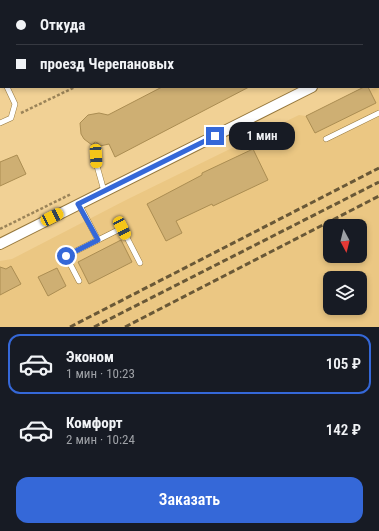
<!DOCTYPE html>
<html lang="ru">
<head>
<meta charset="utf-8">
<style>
  body { margin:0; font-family:"Roboto Condensed",sans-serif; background:#242831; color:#f1f3f6; height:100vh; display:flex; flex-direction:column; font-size:15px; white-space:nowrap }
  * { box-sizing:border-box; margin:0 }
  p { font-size:13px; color:#9ea1a6 }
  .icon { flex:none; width:22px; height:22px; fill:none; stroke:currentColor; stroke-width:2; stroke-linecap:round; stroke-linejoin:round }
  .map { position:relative; height:327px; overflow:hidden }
  .details { display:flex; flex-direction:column; background:#171b24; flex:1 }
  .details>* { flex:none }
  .top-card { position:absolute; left:0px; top:0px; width:379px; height:88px; box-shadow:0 2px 6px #0003; display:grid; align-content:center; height:88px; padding:0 16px; background:#171b24 }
  .needle { width:26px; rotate:173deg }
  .fabs { position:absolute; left:323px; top:219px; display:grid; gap:8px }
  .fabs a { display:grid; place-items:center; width:44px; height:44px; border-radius:8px; background:#171b24; box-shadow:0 2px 6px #0003; font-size:20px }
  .end { position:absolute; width:18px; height:18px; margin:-9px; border:5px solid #3568d8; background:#fff; box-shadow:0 0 0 2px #fff }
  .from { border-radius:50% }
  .bubble { position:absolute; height:28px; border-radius:12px; background:#171b24; box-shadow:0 2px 6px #0003; font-size:13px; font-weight:600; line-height:28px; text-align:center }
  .car { position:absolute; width:12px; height:24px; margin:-12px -6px; border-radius:5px; box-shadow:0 0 3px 1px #0007; background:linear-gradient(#f5c518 24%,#345 0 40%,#f5c518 0 76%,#345 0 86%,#f5c518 0) }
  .top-card b { display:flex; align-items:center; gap:14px; height:38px; font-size:15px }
  .top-card b+b { border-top:1px solid #363941 }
  .top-card i { width:10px; height:10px; background:#f1f3f6 }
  ul { padding:7px 0 0; list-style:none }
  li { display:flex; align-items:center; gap:12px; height:60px; margin:0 8px 6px; padding:0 8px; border:2px solid transparent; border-radius:12px }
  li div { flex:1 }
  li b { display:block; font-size:15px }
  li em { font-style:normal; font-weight:600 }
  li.active { border-color:#3568d8 }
  li>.icon { width:36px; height:36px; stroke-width:1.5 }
  .button { display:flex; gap:8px; margin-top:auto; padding:8px 16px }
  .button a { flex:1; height:46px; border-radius:12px; background:#3568d8; color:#fff; font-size:16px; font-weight:600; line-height:46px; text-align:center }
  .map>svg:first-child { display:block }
  .built { fill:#ebc783; fill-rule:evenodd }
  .building { fill:#ceaf73; stroke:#ab8d52 }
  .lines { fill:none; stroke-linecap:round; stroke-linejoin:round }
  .lane-casing { stroke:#95773c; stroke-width:6 }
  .street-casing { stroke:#95773c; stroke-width:12 }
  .path { stroke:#9b8459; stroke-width:2.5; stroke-dasharray:3 2; stroke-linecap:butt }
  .lane { stroke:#fff; stroke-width:5 }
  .street { stroke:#fff; stroke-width:10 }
  .rail { stroke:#695837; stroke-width:3; stroke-dasharray:6 3; stroke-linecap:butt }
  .route { stroke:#3568d8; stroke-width:5 }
</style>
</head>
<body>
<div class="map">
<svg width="379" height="327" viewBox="0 0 379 327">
  <rect width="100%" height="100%" fill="#f1d195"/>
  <path class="built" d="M379,85V327H0V261L12,259L126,200L299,115L306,116L368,87L370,90L378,87ZM330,226H360V256H330ZM330,278H360V308H330Z"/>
  <g class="building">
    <polygon points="162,87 249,87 115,157 109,144 100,146 98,143 95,142 92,145 84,139 81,134 80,123 88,115 99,113 108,115"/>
    <polygon points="364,87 368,87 376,103 315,133 306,116"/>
    <polygon points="253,149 268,180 213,206 212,204 176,221 182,233 166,241 147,204 202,175 202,173"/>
    <polygon points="17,155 26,174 0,186 0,162"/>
    <polygon points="121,240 132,262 89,284 78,262"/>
    <polygon points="11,266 21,284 0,295 0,267 6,269"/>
    <polygon points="57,268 66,286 48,296 38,277"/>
  </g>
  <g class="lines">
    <defs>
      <g id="lane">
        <polyline points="21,0 22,1"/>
        <polyline points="359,0 359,1"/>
        <polyline points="130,1 132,0"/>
        <polyline points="315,1 317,0"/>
        <polyline points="378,42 379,45"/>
        <polyline points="0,62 1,61"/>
        <polyline points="0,70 1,72"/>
        <polyline points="0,123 11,118 15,104 7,87"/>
        <polyline points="326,139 379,113"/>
        <polyline points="96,146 97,166 104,191"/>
        <polyline points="79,204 98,240 66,256 79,281"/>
        <polyline points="98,240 122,228 140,263"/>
      </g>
      <g id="street">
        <polyline points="378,54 379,54"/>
        <polyline points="0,244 312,87"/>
      </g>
    </defs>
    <use href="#lane" class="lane-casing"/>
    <use href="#street" class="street-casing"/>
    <g class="path">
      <polyline points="21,113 75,87"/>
      <polyline points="0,229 71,194"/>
    </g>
    <use href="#lane" class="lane"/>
    <use href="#street" class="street"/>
    <g class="rail">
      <polyline points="70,327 379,168"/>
      <polyline points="94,327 379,182"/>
      <polyline points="125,327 379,196"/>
    </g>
  </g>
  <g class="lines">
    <polyline class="route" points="66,256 98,240 78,204 215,136"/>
  </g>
</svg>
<div class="fabs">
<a><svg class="needle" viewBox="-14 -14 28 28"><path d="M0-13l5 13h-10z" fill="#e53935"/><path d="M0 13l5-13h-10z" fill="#9ea1a6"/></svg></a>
<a><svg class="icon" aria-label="layers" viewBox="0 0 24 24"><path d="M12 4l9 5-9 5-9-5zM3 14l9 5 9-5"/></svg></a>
</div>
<i class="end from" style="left:66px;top:256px"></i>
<i class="end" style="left:215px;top:136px"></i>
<div class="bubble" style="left:229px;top:122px;width:66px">1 мин</div>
<i class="car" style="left:96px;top:156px;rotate:177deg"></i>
<i class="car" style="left:52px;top:217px;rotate:63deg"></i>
<i class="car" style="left:122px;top:228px;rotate:153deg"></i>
<div class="top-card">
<b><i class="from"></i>Откуда</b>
<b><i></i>проезд Черепановых</b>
</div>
</div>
<section class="details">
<ul>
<li class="active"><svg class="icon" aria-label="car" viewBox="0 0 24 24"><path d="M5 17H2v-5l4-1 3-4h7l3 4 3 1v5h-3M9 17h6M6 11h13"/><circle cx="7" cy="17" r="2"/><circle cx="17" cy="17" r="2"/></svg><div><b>Эконом</b><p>1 мин · 10:23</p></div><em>105 ₽</em></li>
<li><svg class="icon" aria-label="car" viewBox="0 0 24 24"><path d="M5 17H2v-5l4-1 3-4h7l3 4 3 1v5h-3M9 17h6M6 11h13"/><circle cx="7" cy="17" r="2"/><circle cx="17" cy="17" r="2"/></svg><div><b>Комфорт</b><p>2 мин · 10:24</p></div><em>142 ₽</em></li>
</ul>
<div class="button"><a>Заказать</a></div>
</section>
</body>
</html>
